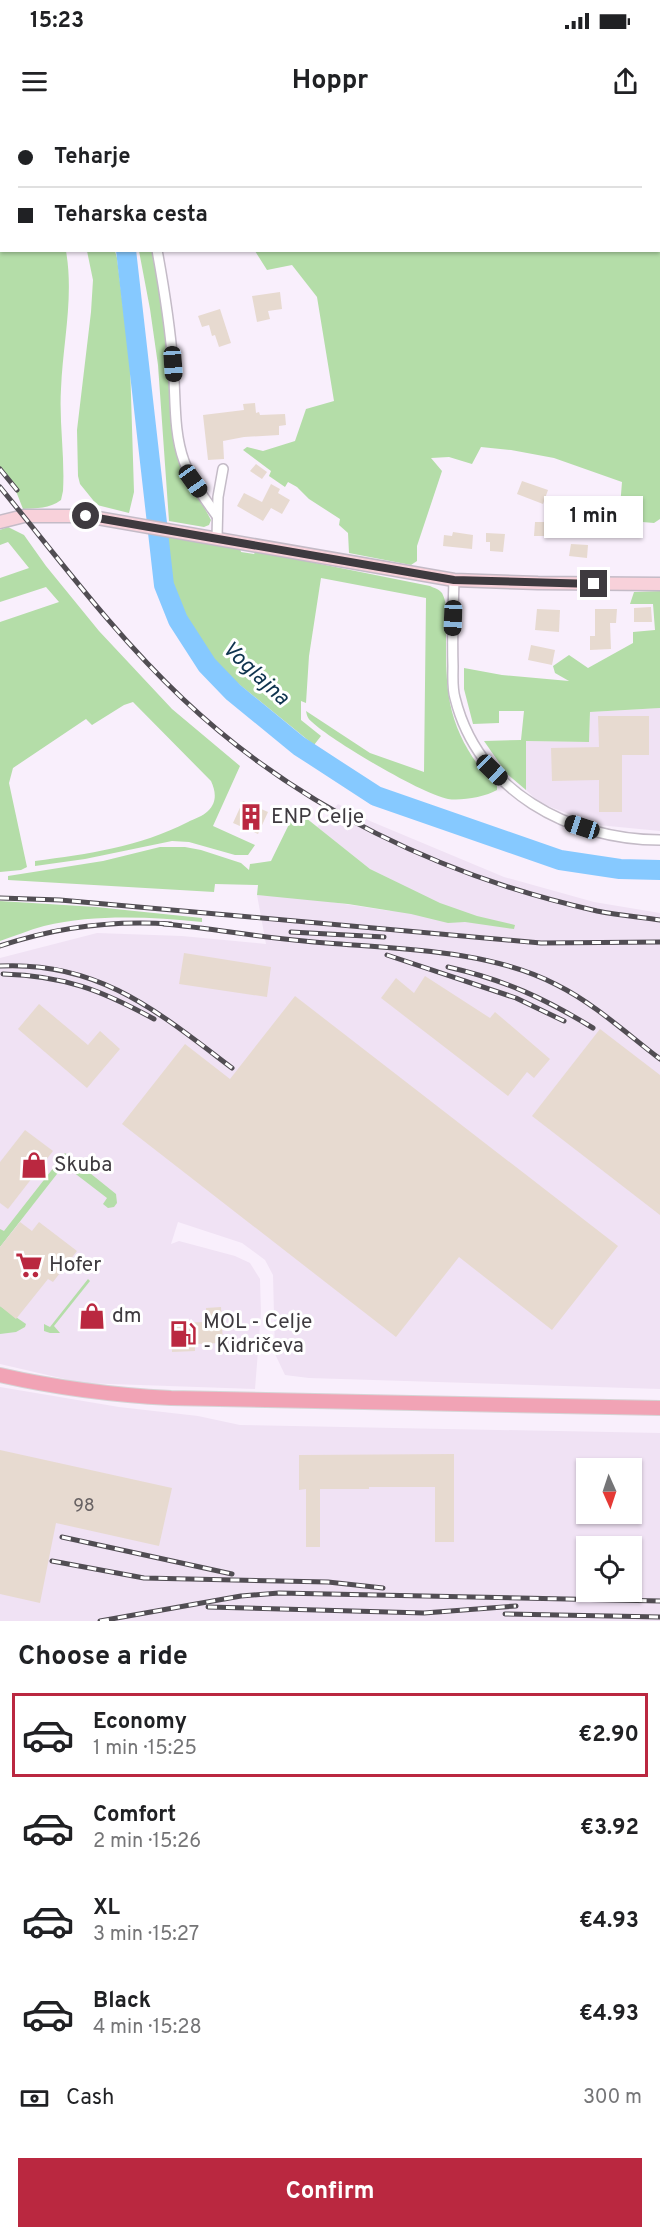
<!DOCTYPE html>
<html lang="en">
<head>
<meta charset="utf-8">
<style>
  body { margin:0; font-family:Overpass,sans-serif; background:#f2f2f2; color:#202124; height:100vh; display:flex; flex-direction:column; font-size:22px; white-space:nowrap }
  * { box-sizing:border-box; margin:0 }
  p { font-size:20px; color:#757577 }
  .icon { flex:none; width:33px; height:33px; fill:none; stroke:currentColor; stroke-width:2; stroke-linecap:round; stroke-linejoin:round }
  .map { position:relative; height:1501px; overflow:hidden }
  .side { display:flex; flex-direction:column; background:#fff; flex:1 }
  .side>* { flex:none }
  .hud { position:absolute; left:0px; top:0px; width:660px; height:132px; box-shadow:0 2px 4px #0004; display:grid; align-content:center; height:132px; padding:0 18px; background:#fff }
  .needle { width:39px; rotate:177deg }
  .controls { position:absolute; left:576px; top:1338px; display:grid; gap:12px }
  .controls a { display:grid; place-items:center; width:66px; height:66px; border-radius:0px; background:#fff; box-shadow:0 2px 4px #0004; font-size:30px }
  .end { position:absolute; width:27px; height:27px; margin:-14px; border:8px solid #3e3a3f; background:#fff; box-shadow:0 0 0 3px #fff }
  .from { border-radius:50% }
  .bubble { position:absolute; height:42px; border-radius:0px; background:#fff; box-shadow:0 2px 4px #0004; font-size:20px; font-weight:700; line-height:42px; text-align:center }
  .car { position:absolute; width:18px; height:36px; margin:-18px -9px; border-radius:8px; box-shadow:0 0 4px 2px #0007; background:linear-gradient(#222 24%,#8ab4d8 0 40%,#222 0 76%,#8ab4d8 0 86%,#222 0) }
  .hud b { display:flex; align-items:center; gap:21px; height:57px; font-size:22px }
  .hud b+b { border-top:2px solid #e0e0e0 }
  .hud i { width:15px; height:15px; background:#202124 }
  ul { padding:0; list-style:none }
  li { display:flex; align-items:center; gap:18px; height:84px; margin:0 12px 9px; padding:0 6px; border:3px solid transparent; border-radius:0px }
  li div { flex:1 }
  li b { display:block; font-size:22px }
  li em { font-style:normal; font-weight:700 }
  li.selected { border-color:#ba2840 }
  li>.icon { width:54px; height:54px; stroke-width:1.5 }
  h2 { padding:0 18px; font-size:27px; line-height:72px }
  .pay { display:flex; align-items:center; gap:15px; height:66px; padding:0 18px; font-size:22px }
  .pay p { margin-inline-start:auto }
  .action { display:flex; gap:12px; margin-top:auto; padding:12px 18px }
  .action a { flex:1; height:69px; border-radius:0px; background:#ba2840; color:#fff; font-size:24px; font-weight:700; line-height:69px; text-align:center }
  .status { display:flex; justify-content:space-between; align-items:center; height:42px; padding:0 30px; background:#fff; direction:ltr }
  .status svg { height:16px; fill:currentColor }
  header { display:flex; justify-content:space-between; align-items:center; height:78px; padding:0 18px; background:#fff; font-size:27px; font-weight:700 }
  .map>svg:first-child { display:block }
  .built { fill:#f0e2f4; fill-rule:evenodd }
  .green { fill:#b4dda8 }
  .lines { fill:none; stroke-linecap:round; stroke-linejoin:round }
  .river { stroke:#86c9ff; stroke-width:20 }
  .building { fill:#e7dad0 }
  .street-casing { stroke:#c4bbc7; stroke-width:12 }
  .secondary-casing { stroke:#c4bbc7; stroke-width:15 }
  .primary-casing { stroke:#d5d4d5; stroke-width:16 }
  .street { stroke:#fff; stroke-width:9 }
  .secondary { stroke:#f8d1da; stroke-width:12 }
  .primary { stroke:#f1a3b5; stroke-width:14 }
  .rail-casing { stroke:#514d53; stroke-width:5 }
  .rail { stroke:#fff; stroke-width:3; stroke-dasharray:9; stroke-linecap:butt }
  .route { stroke:#3e3a3f; stroke-width:8 }
  .labels { text-anchor:middle; dominant-baseline:central; stroke-width:6; stroke-linejoin:round; paint-order:stroke }
  .number-label { font-size:18px; fill:#686263 }
  .poi-label { font-size:21px; fill:#3e3a3f; stroke:#fff; text-anchor:start }
  .water-label { font-size:22px; font-style:italic; fill:#0e334e; stroke:#fff }
</style>
</head>
<body>
<div class="status"><b>15:23</b><svg viewBox="0 0 49 12"><path d="M0 12V9h3v3zM5 12V6h3v6zM10 12V3h3v9zM15 12V0h3v12zM26 1h20v11H26zM47 4h2v5h-2z"/></svg></div>
<header><svg class="icon" aria-label="menu" viewBox="0 0 24 24"><path d="M4 6h16M4 12h16M4 18h16"/></svg>Hoppr<svg class="icon" aria-label="share" viewBox="0 0 24 24"><path d="M12 15V3M7 8l5-5 5 5M5 13v7h14v-7"/></svg></header>
<div class="map">
<svg width="660" height="1501" viewBox="0 0 660 1501">
  <rect width="100%" height="100%" fill="#f9effc"/>
  <g class="built">
    <polygon points="660,588 660,711 598,705 540,683 526,670 526,621 589,622 590,592"/>
    <polygon points="338,684 370,701 504,757 594,782 660,793 660,1269 309,1258 285,1255 275,1234 273,1155 265,1140 242,1123 178,1102 171,1124 179,1121 235,1136 250,1143 260,1159 261,1193 255,1269 82,1263 0,1244 0,838 97,813 182,816 266,824 257,775 305,778 390,791 396,762 370,749 317,707"/>
    <path d="M0,1267L119,1287L198,1296L240,1305L660,1313V1501H0ZM586,1348H632V1394H586ZM586,1426H632V1472H586Z"/>
  </g>
  <g class="green">
    <path d="M0,0L34,1L2,2V130L66,131C74,177 63,222 61,269C59,303 65,337 63,371L61,380C49,389 37,388 23,389L14,366L0,348Z"/>
    <polygon points="319,0 513,0 515,1 319,2"/>
    <polygon points="552,0 660,0 660,98 658,2"/>
    <polygon points="659,105 660,105 660,399 654,403 619,400 622,362 554,338 511,330 481,327 472,344 449,337 431,338 442,351 417,426 417,441 411,445 349,433 348,413 339,405 340,399 309,379 297,367 288,362 285,367 269,356 271,351 243,330 247,327 263,331 295,321 306,289 334,281 317,177 292,145 267,150 255,131 658,130"/>
    <polygon points="87,131 115,131 117,138 130,243 134,372 129,393 97,385 80,364 78,356 77,310 91,192 93,160"/>
    <polygon points="139,131 153,131 171,245 175,311 191,363 211,400 209,405 204,407 169,401 158,245 150,189"/>
    <path d="M8,407L24,415L46,446L99,511L172,589L240,646L213,706L255,725L248,735H235L189,722L172,721L85,739L35,746V741C88,734 139,727 188,702C194,699 203,696 208,691C217,682 216,672 211,661L133,582L124,585L92,605L86,599L13,648L9,663L27,747L21,750L0,752V502L59,482L46,467L0,482V458L29,448L8,422L0,425V410Z"/>
    <path d="M167,417L204,421L240,428L241,432L254,434L256,431L430,466C434,468 439,469 442,473C449,486 446,505 446,519C446,540 446,562 450,583C456,614 474,645 497,666V670C485,677 461,681 448,679C422,674 332,621 312,602C308,599 307,596 306,591L370,633L424,652L426,478L321,458L309,536L306,583L301,581V600L321,616L314,625L219,548L187,497L173,466L168,442Z"/>
    <polygon points="660,471 660,588 590,592 589,622 526,621 526,670 507,654 484,621 521,620 524,591 499,591 499,603 473,604 464,569 464,548 502,555 569,561 555,553 553,546 569,535 588,548 633,523 633,512 655,510 653,484 630,484 634,472"/>
    <polygon points="296,690 370,749 440,783 477,796 515,805 514,809 465,802 448,803 411,794 348,784 257,775 258,765 215,764 214,772 8,760 8,756 103,741 160,727 185,727 201,730 241,743 249,750 250,744 271,741"/>
    <path d="M0,781L96,787L202,798V802C150,797 96,794 44,806C29,810 15,816 0,821Z"/>
    <polygon points="65,1033 116,1074 117,1083 114,1087 108,1088 103,1084 107,1078 64,1045 0,1127 0,1109 4,1111"/>
    <polygon points="88,1159 90,1161 54,1206 60,1213 50,1213 44,1211 44,1204 50,1207"/>
    <polygon points="0,1186 26,1204 25,1207 16,1212 0,1214"/>
  </g>
  <g class="lines">
    <g class="river">
      <polyline points="91,0 91,2"/>
      <polyline points="126,130 164,465 178,500 207,545 233,572 299,626 376,676 560,740 620,749 660,750"/>
    </g>
  </g>
  <g class="building">
    <polygon points="280,172 282,189 268,191 270,199 257,202 252,176"/>
    <polygon points="220,189 231,223 219,227 215,215 212,216 209,205 202,207 198,196"/>
    <polygon points="255,283 256,293 259,292 260,295 285,294 286,305 279,306 279,315 244,317 223,321 224,339 208,340 203,295 244,290 243,284"/>
    <polygon points="256,344 267,352 262,359 250,351"/>
    <polygon points="522,361 548,370 543,384 517,374"/>
    <polygon points="271,364 280,369 278,373 290,380 282,394 271,388 263,401 237,386 244,373 262,382"/>
    <rect x="584" y="381" width="14" height="17"/>
    <polygon points="535,402 547,402 547,416 534,416"/>
    <polygon points="453,412 473,415 472,429 443,426 444,415 452,416"/>
    <polygon points="486,413 505,414 503,432 490,431 490,422 486,422"/>
    <polygon points="571,424 588,425 587,438 569,436"/>
    <polygon points="651,487 652,502 634,502 634,488"/>
    <polygon points="537,489 560,490 559,512 535,510"/>
    <polygon points="595,489 617,489 616,503 610,503 611,529 590,530 590,516 595,516"/>
    <polygon points="531,525 555,530 552,545 528,540"/>
    <polygon points="598,596 649,596 649,635 622,635 622,692 599,692 599,660 552,661 551,628 599,627"/>
    <polygon points="243,681 268,692 258,714 233,703"/>
    <polygon points="184,833 271,847 267,877 179,864"/>
    <polygon points="425,856 490,898 495,892 550,939 534,958 527,952 508,976 381,878 396,858 414,873"/>
    <polygon points="295,876 618,1126 552,1210 459,1137 396,1217 122,1004 185,924 230,959"/>
    <polygon points="39,884 88,925 100,911 120,929 87,968 18,909"/>
    <polygon points="600,909 660,955 660,1095 532,996"/>
    <polygon points="25,1010 53,1031 8,1089 0,1083 0,1042"/>
    <polygon points="20,1102 32,1111 39,1102 77,1131 53,1162 48,1159 16,1199 0,1186 0,1127"/>
    <polygon points="221,1187 223,1223 195,1224 195,1231 172,1232 171,1203 207,1202 206,1188"/>
    <polygon points="0,1330 172,1368 159,1426 56,1403 40,1483 0,1474"/>
    <polygon points="454,1334 454,1422 435,1422 435,1367 369,1367 369,1369 320,1369 320,1427 306,1427 306,1369 299,1370 299,1335"/>
  </g>
  <g class="lines">
    <defs>
      <g id="street">
        <polyline points="123,0 123,2"/>
        <polyline points="547,0 548,2"/>
        <polyline points="658,102 660,102"/>
        <path d="M157,130C164,168 170,206 173,245C176,276 173,311 184,341C191,361 205,379 217,396"/>
        <polyline points="217,418 218,377 223,349"/>
        <path d="M454,460C453,489 452,517 453,546C453,556 452,568 455,578C478,671 570,720 660,720"/>
      </g>
      <polyline id="secondary" points="0,402 24,396 86,396 454,460 538,463 660,464"/>
      <path id="primary" d="M0,1255C57,1268 113,1275 171,1278L660,1288"/>
    </defs>
    <use href="#street" class="street-casing"/>
    <use href="#secondary" class="secondary-casing"/>
    <use href="#primary" class="primary-casing"/>
    <use href="#street" class="street"/>
    <use href="#secondary" class="secondary"/>
    <use href="#primary" class="primary"/>
    <defs>
      <g id="rail">
        <polyline points="0,349 17,370"/>
        <path d="M0,367C59,439 115,515 183,579C298,688 444,757 597,791C618,795 639,797 660,800"/>
        <polyline points="0,778 60,780 541,823 660,822"/>
        <path d="M164,804C211,808 257,817 304,821C384,829 485,827 557,865C595,884 627,914 660,939"/>
        <polyline points="291,812 384,817"/>
        <path d="M0,826C56,807 112,800 171,804"/>
        <polyline points="387,835 516,878 564,901"/>
        <path d="M0,846C99,841 158,892 232,948"/>
        <path d="M448,847C505,860 544,878 593,908"/>
        <path d="M3,854C65,856 101,870 154,899"/>
        <polyline points="62,1417 232,1454"/>
        <polyline points="52,1441 144,1458 328,1462 383,1468"/>
        <polyline points="208,1487 424,1493 516,1486"/>
        <polyline points="505,1494 660,1497"/>
        <polyline points="100,1501 241,1476 279,1473 660,1481"/>
      </g>
    </defs>
    <use href="#rail" class="rail-casing"/>
    <use href="#rail" class="rail"/>
  </g>
  <g class="lines">
    <polyline class="route" points="86,396 454,460 594,464"/>
  </g>
  <defs>
    <symbol id="building-bare" viewBox="-9 -9 18 18"><path d="M-4-6H4V6H1V3H-1V6H-4ZM-2.5-4.3h1.7v1.8h-1.7ZM.8-4.3h1.7v1.8H.8ZM-2.5-1h1.7V.8h-1.7ZM.8-1h1.7V.8H.8Z" fill="#ba2840" stroke="#fff" stroke-width="2.5" paint-order="stroke"/></symbol>
    <symbol id="shop-bare" viewBox="-9 -9 18 18"><path d="M-5-2.5h2.3a2.7 3.5 0 0 1 5.4 0H5L5.5 6h-11ZM-1.5-2.5h3a1.5 2.3 0 0 0-3 0Z" fill="#ba2840" stroke="#fff" stroke-width="2.5" paint-order="stroke"/></symbol>
    <symbol id="supermarket-bare" viewBox="-9 -9 18 18"><path d="M-6-5.5h2.5l.6 2H6L4.5 2H-2.5L-4.4-4H-6ZM-1.5 3.2a1.3 1.3 0 1 0 .1 0ZM3 3.2a1.3 1.3 0 1 0 .1 0Z" fill="#ba2840" stroke="#fff" stroke-width="2.5" paint-order="stroke"/></symbol>
    <symbol id="fuel-bare" viewBox="-9 -9 18 18"><path d="M-5.5-6h7V0h2V4h1.3V-2.5L3-4.5l.8-.8L6-3V5H2.5V1h-1V6h-7ZM-4.2-4.7v3.2H.2V-4.7Z" fill="#ba2840" stroke="#fff" stroke-width="2.5" paint-order="stroke"/></symbol>
  </defs>
  <g fill-rule="evenodd">
    <use href="#building-bare" x="232" y="678" width="38" height="38"/>
    <use href="#shop-bare" x="15" y="1026" width="38" height="38"/>
    <use href="#supermarket-bare" x="10" y="1126" width="38" height="38"/>
    <use href="#shop-bare" x="73" y="1177" width="38" height="38"/>
    <use href="#fuel-bare" x="164" y="1195" width="38" height="38"/>
  </g>
  <g class="labels">
    <g class="number-label">
      <text x="84" y="1386">98</text>
    </g>
    <g class="poi-label">
      <text x="271" y="697">ENP Celje</text>
      <text x="54" y="1045">Skuba</text>
      <text x="49" y="1145">Hofer</text>
      <text x="112" y="1196">dm</text>
      <text x="203" y="1202">MOL - Celje<tspan x="203" dy="24">- Kidričeva</tspan></text>
    </g>
    <g class="water-label">
      <text transform="translate(255 554) rotate(43)">Voglajna</text>
    </g>
  </g>
</svg>
<div class="controls">
<a><svg class="needle" viewBox="-14 -14 28 28"><path d="M0-13l5 13h-10z" fill="#e53935"/><path d="M0 13l5-13h-10z" fill="#757577"/></svg></a>
<a><svg class="icon" aria-label="locate" viewBox="0 0 24 24"><circle cx="12" cy="12" r="6"/><path d="M12 2v4M12 18v4M2 12h4M18 12h4"/></svg></a>
</div>
<i class="end from" style="left:86px;top:396px"></i>
<i class="end" style="left:594px;top:464px"></i>
<div class="bubble" style="left:544px;top:376px;width:99px">1 min</div>
<i class="car" style="left:173px;top:244px;rotate:176deg"></i>
<i class="car" style="left:193px;top:361px;rotate:145deg"></i>
<i class="car" style="left:453px;top:498px;rotate:182deg"></i>
<i class="car" style="left:492px;top:650px;rotate:134deg"></i>
<i class="car" style="left:582px;top:707px;rotate:288deg"></i>
<div class="hud">
<b><i class="from"></i>Teharje</b>
<b><i></i>Teharska cesta</b>
</div>
</div>
<section class="side">
<h2>Choose a ride</h2>
<ul>
<li class="selected"><svg class="icon" aria-label="car" viewBox="0 0 24 24"><path d="M5 17H2v-5l4-1 3-4h7l3 4 3 1v5h-3M9 17h6M6 11h13"/><circle cx="7" cy="17" r="2"/><circle cx="17" cy="17" r="2"/></svg><div><b>Economy</b><p>1 min · 15:25</p></div><em>€2.90</em></li>
<li><svg class="icon" aria-label="car" viewBox="0 0 24 24"><path d="M5 17H2v-5l4-1 3-4h7l3 4 3 1v5h-3M9 17h6M6 11h13"/><circle cx="7" cy="17" r="2"/><circle cx="17" cy="17" r="2"/></svg><div><b>Comfort</b><p>2 min · 15:26</p></div><em>€3.92</em></li>
<li><svg class="icon" aria-label="car" viewBox="0 0 24 24"><path d="M5 17H2v-5l4-1 3-4h7l3 4 3 1v5h-3M9 17h6M6 11h13"/><circle cx="7" cy="17" r="2"/><circle cx="17" cy="17" r="2"/></svg><div><b>XL</b><p>3 min · 15:27</p></div><em>€4.93</em></li>
<li><svg class="icon" aria-label="car" viewBox="0 0 24 24"><path d="M5 17H2v-5l4-1 3-4h7l3 4 3 1v5h-3M9 17h6M6 11h13"/><circle cx="7" cy="17" r="2"/><circle cx="17" cy="17" r="2"/></svg><div><b>Black</b><p>4 min · 15:28</p></div><em>€4.93</em></li>
</ul>
<div class="pay"><svg class="icon" aria-label="cash" viewBox="0 0 24 24"><path d="M3 7h18v10H3z"/><circle cx="12" cy="12" r="2"/></svg>Cash<p>300 m</p></div>
<div class="action"><a>Confirm</a></div>
</section>
</body>
</html>
